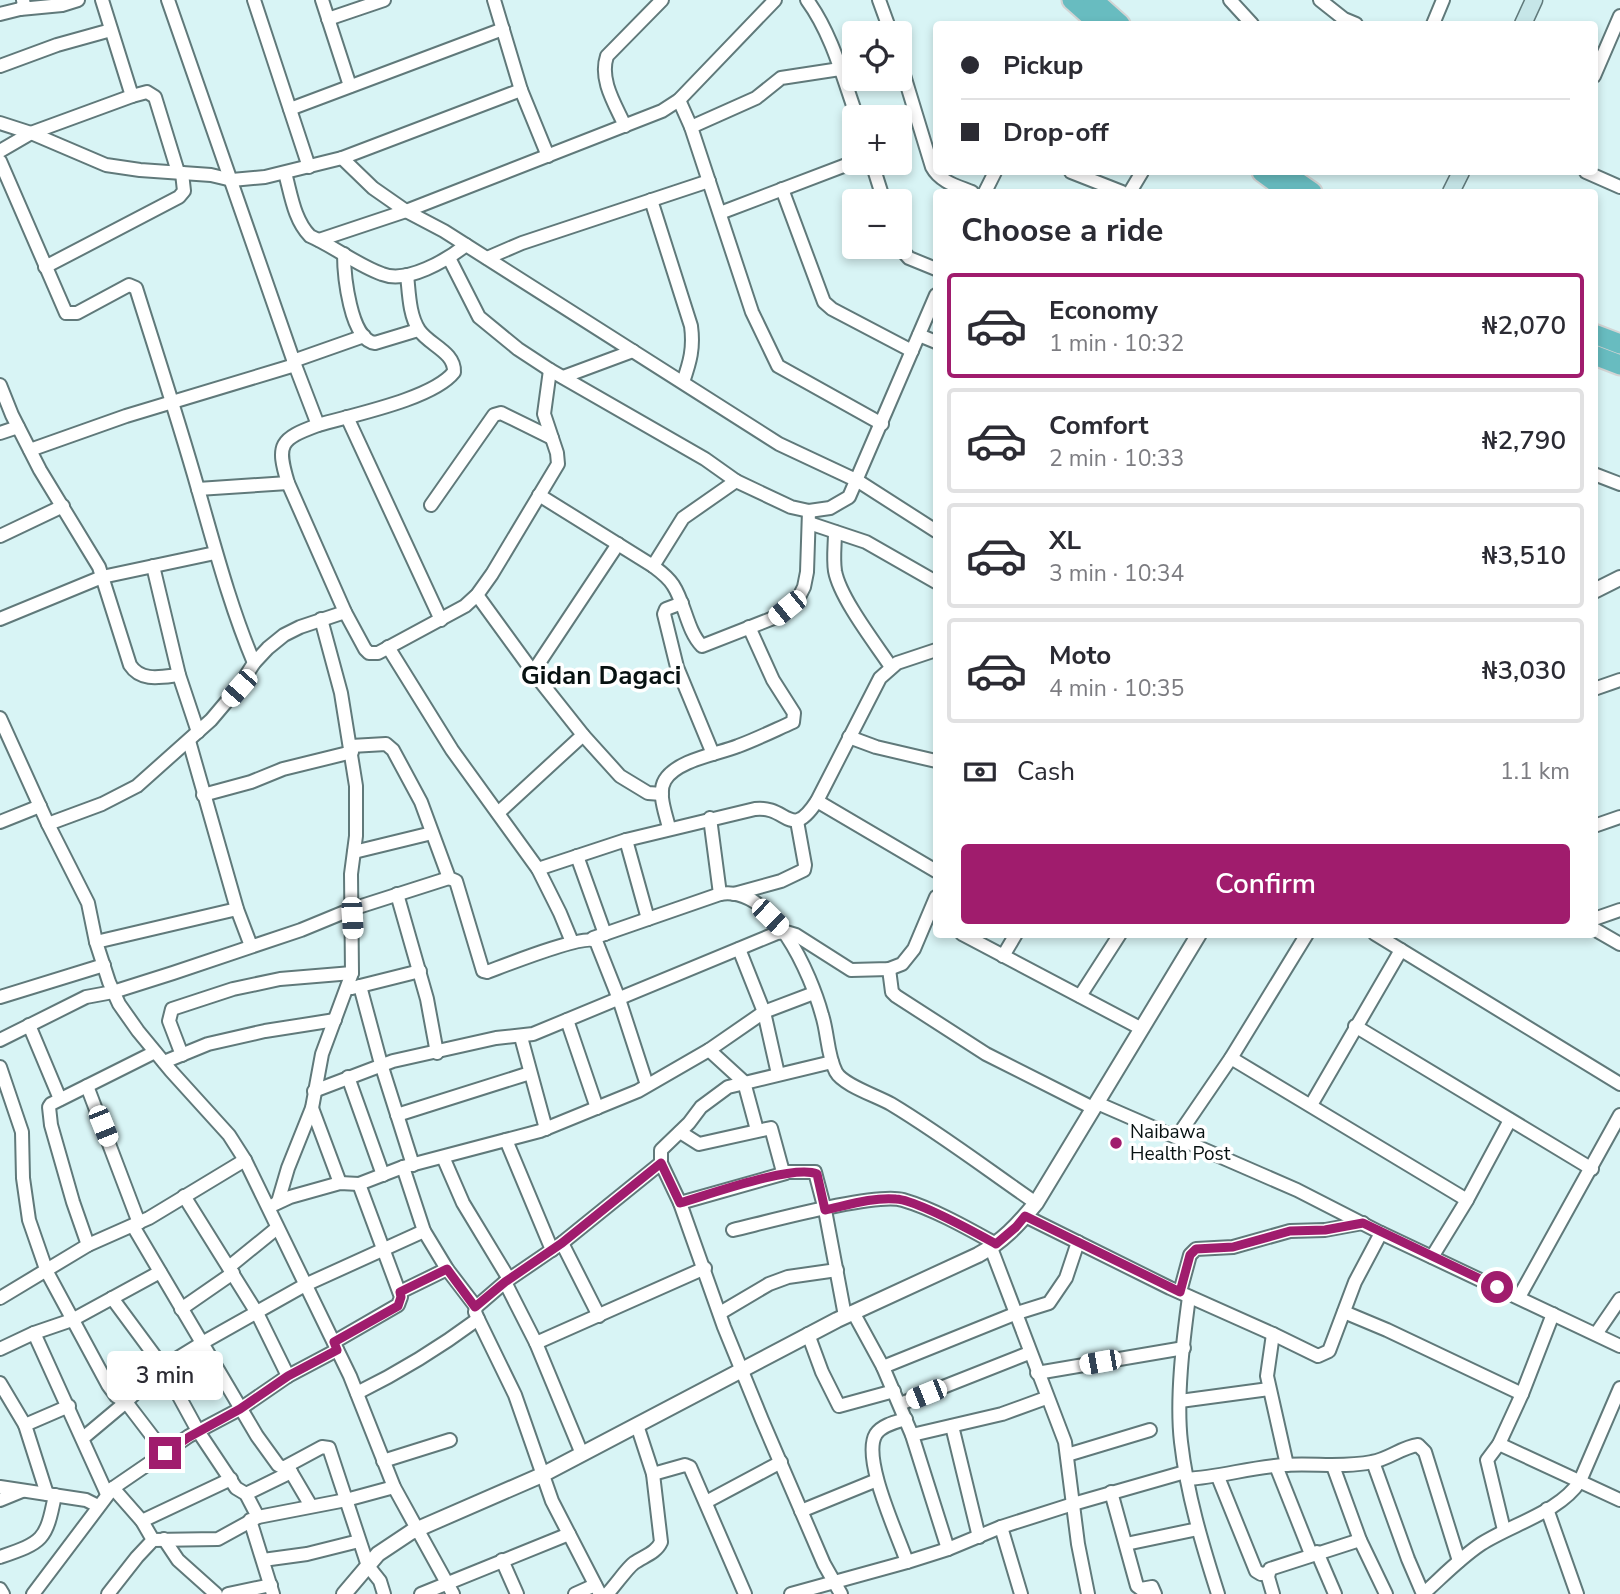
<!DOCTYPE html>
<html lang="en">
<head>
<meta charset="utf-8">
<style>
  body { margin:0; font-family:"Nunito Sans",sans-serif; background:#f7f7f7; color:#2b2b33; height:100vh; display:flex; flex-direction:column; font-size:26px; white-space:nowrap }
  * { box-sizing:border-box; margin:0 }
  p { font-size:23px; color:#7c7c81 }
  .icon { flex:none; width:38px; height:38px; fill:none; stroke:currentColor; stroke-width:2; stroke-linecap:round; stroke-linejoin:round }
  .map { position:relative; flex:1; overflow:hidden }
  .drawer { position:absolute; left:933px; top:189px; width:665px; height:749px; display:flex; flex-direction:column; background:#fff; border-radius:7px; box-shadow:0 4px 10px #0003 }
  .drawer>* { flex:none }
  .guide { position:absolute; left:933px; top:21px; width:665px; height:154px; border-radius:7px; box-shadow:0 4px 10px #0003; display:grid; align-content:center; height:154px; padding:0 28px; background:#fff }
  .buttons { position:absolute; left:842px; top:21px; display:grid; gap:14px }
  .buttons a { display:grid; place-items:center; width:70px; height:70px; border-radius:7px; background:#fff; box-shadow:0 4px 10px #0003; font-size:35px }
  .end { position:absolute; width:32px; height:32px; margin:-16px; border:9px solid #a01c6d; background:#fff; box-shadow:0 0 0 4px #fff }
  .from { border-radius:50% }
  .bubble { position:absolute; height:49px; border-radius:7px; background:#fff; box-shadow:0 4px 10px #0003; font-size:23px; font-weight:600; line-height:49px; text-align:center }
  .car { position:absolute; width:21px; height:42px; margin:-21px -10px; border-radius:9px; box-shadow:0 0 5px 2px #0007; background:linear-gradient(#fff 24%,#345 0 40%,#fff 0 76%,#345 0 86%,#fff 0) }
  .guide b { display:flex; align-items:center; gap:24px; height:66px; font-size:26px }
  .guide b+b { border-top:2px solid #e1e1e2 }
  .guide i { width:18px; height:18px; background:#2b2b33 }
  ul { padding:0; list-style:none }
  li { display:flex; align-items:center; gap:21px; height:105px; margin:0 14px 10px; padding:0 14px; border:4px solid #e1e1e2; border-radius:7px }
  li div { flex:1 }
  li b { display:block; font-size:26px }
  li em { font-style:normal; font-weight:600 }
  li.active { border-color:#a01c6d }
  li>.icon { width:63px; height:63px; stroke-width:1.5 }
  h2 { padding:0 28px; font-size:32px; line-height:84px }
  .pay { display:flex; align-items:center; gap:18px; height:77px; padding:0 28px; font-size:26px }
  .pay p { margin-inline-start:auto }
  .button { display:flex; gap:14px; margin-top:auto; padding:14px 28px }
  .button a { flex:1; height:80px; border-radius:7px; background:#a01c6d; color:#fff; font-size:28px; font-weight:600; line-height:80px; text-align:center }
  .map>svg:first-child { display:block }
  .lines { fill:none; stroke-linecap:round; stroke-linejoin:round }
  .minor-casing { stroke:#60797a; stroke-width:16 }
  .tertiary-casing { stroke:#60797a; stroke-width:18 }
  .secondary-casing { stroke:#60797a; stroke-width:19 }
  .trunk-casing { stroke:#d2d4d4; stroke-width:23 }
  .minor { stroke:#fff; stroke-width:12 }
  .tertiary { stroke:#fff; stroke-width:14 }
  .secondary { stroke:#c6e6e8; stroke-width:16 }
  .trunk { stroke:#68bcc0; stroke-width:19 }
  .route { stroke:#a01c6d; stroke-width:9 }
  .poi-dot { fill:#a01c6d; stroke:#fff; stroke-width:2.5 }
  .labels { text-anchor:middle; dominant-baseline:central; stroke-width:7; stroke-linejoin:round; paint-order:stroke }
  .poi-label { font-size:19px; fill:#071111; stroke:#fff; text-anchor:start }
  .district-label { font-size:26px; font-weight:bold; fill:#071111; stroke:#fff }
</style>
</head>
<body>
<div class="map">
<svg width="1620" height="1594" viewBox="0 0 1620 1594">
  <rect width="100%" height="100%" fill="#d8f4f5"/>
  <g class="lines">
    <defs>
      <g id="minor">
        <path d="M168,0L295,365L318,425C280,439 276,444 288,483L345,612L365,649L369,653H378L465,606L477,595L492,574L558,464L557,453L544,414L550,370"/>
        <polyline points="254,0 309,167"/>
        <polyline points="322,0 350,86"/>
        <polyline points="494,0 521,90 548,156"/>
        <path d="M807,0C832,34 843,78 857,117"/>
        <polyline points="879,0 891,33"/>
        <polyline points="1230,0 1252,24"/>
        <polyline points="1320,0 1344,19 1356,24"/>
        <polyline points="20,9 62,5 78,0"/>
        <polyline points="0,14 20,9 24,5 23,0"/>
        <polyline points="328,19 384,0"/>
        <polyline points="1433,24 1443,0"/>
        <path d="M900,62L932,167C940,182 957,186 972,192"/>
        <polyline points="0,66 57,45 111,30"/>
        <polyline points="1594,76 1620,16"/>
        <polyline points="132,96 147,92 155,97 178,172"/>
        <polyline points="679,100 691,127 752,312 778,366 882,424"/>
        <polyline points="290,109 503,29"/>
        <polyline points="0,123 31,133 106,165 140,170 211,175 232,180 265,177 342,158 521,90"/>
        <path d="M625,126C615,104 599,80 607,56L662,0"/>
        <polyline points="691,127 756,98 781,78 840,69"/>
        <polyline points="0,151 31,133 132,96 102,0"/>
        <polyline points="342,158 373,188 406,211 444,231 779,444 858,481 936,531"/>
        <path d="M0,161L66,313H77L129,285L136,288C157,355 179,422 198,489C215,548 230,606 254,663"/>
        <polyline points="872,163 884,201"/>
        <polyline points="1071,172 1122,192"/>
        <polyline points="1586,172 1620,187"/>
        <path d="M285,173C291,194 294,220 310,236C335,247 357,265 382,274C407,284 447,260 466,245"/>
        <polyline points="782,189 824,302 832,309 912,351"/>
        <polyline points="985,192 995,172"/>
        <polyline points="1130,192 1142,172"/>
        <path d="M651,200L691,326C694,348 690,362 683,382"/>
        <polyline points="720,213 854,162"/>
        <polyline points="319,240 406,211 662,111 679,100 775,0"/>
        <polyline points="899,247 909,258 936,269"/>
        <path d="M344,254C344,274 350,340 375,343L418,330"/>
        <polyline points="449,258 479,317 518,349 550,370 705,459 736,481 791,507 809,511 830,508 849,497 936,295"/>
        <polyline points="487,258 522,243 709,181"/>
        <polyline points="45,267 179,197 184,191 182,173"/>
        <polyline points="919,335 936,342"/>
        <polyline points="293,361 364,336"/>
        <polyline points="563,377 633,351"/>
        <path d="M0,385L12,415L40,470L99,567L130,665C141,682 161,677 179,675"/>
        <polyline points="347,417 441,620"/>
        <path d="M318,425C352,415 433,399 454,372C455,352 429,345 419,330C409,315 409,292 407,275"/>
        <polyline points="0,433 18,427"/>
        <polyline points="30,450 126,416 295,365"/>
        <polyline points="1594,474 1620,484"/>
        <polyline points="198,489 288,483"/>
        <path d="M539,495L653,566C661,572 668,577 673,585C685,603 687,631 702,646L776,617L798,599L804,587L807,572L809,511"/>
        <polyline points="431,505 494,415 501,413 552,438"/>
        <polyline points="809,523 866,542 936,582"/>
        <path d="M835,532C835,544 833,558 835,571C840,598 875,643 891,667"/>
        <polyline points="0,536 63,506"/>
        <polyline points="153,566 179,675 198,732"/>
        <polyline points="653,566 683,518 736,481"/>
        <polyline points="477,595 533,672 583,735 620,776 648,793 662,794"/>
        <polyline points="682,603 666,609 664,614 677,667 713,754"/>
        <polyline points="0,619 102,577 215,553"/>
        <polyline points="388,647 452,750 538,869 560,913 572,942"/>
        <polyline points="533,672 618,544"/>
        <polyline points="1594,689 1620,680"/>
        <polyline points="0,718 48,824 88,903 96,942 109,982 119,1004 138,1031 171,1071 229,1135 245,1160 350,1376 394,1487 453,1594"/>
        <polyline points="849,737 876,747 936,761"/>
        <polyline points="189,741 237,909 251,946"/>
        <path d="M351,746L386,744L393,750L421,802L449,878L456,881L483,971L487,972C506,965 583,934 596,941L619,999L647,1085"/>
        <polyline points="203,795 251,782 283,769 352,752"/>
        <polyline points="817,801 936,871"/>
        <polyline points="498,813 583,735"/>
        <polyline points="710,818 720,894"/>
        <polyline points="0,822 40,806"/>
        <polyline points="48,824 102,804 137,786 211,720 238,688 254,663 268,648 284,635 300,627 345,612"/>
        <polyline points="1594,826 1620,817"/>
        <path d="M669,828C666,814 657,793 665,780C677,760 718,754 738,746C757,739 775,730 793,722L794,713L773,680L749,627"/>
        <polyline points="626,840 648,919"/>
        <polyline points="354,852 432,833"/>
        <polyline points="577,856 605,934"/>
        <path d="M538,869L626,840L755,809C788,805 790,842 817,801L880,678L897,663L936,650"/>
        <polyline points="397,894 427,999 437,1053"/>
        <polyline points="734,894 781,881 804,870 805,865 797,821"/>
        <polyline points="1594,919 1620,910"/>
        <polyline points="1594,929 1620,944"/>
        <polyline points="962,934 1142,1029"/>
        <polyline points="1375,934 1620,1084"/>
        <path d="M593,938L720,894C773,885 811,975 822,1015C828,1033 827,1055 836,1072C843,1085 877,1096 891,1104C941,1134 988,1170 1036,1203"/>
        <polyline points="96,942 237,909"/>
        <polyline points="739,949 764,1012 778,1074"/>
        <polyline points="1003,956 1016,934"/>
        <polyline points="889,969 892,992 896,996 986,1054 1093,1108"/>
        <polyline points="360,986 381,1064 413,1165"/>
        <polyline points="352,988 420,971"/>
        <polyline points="1080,996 1120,934"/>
        <polyline points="0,997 104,965"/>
        <polyline points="567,1020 597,1108"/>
        <polyline points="29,1025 60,1099"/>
        <polyline points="1355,1026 1592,1169"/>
        <polyline points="521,1037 546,1129"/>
        <polyline points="0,1040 86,997 113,992 173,973 301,930 352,909 449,878"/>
        <polyline points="709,1050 744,1082 757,1130"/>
        <polyline points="182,1055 169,1021 172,1009 233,989 280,979 352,973"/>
        <polyline points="1231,1058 1467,1200"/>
        <polyline points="164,1062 208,1044 265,1031 335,1020"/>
        <polyline points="832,1062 728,1087 701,1107 689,1123 661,1150 661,1163 680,1203 724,1327 762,1420 824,1564 841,1594"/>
        <polyline points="0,1067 22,1132 23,1178 29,1220 47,1272 108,1385 116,1396 126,1402 165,1453"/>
        <polyline points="348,1077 383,1175"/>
        <polyline points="87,1086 139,1223"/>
        <polyline points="314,1091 393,1061 496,1038 533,1034 777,933 786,932 796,935 851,970 889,969 902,964 914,949 936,897"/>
        <polyline points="1097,1103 1297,1190 1381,1233 1620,1346"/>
        <polyline points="1311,1105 1401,950"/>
        <polyline points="312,1108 340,1183"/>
        <polyline points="397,1115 530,1073"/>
        <polyline points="680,1132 699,1144 771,1128 783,1172 815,1172 825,1210 845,1316"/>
        <polyline points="1177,1137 1231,1058 1307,934"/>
        <polyline points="506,1140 552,1250"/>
        <polyline points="443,1157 463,1203 509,1279"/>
        <polyline points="403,1167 424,1231 447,1269 476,1307"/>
        <polyline points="184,1196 257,1313 288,1376"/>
        <polyline points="278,1202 288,1168 312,1108 322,1054 352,973 351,874 356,836 356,786 341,693 321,619"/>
        <polyline points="680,1203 786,1173"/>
        <polyline points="275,1204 290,1197 340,1183 359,1184 403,1167 540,1131 638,1091 709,1050 764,1012 814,993"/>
        <polyline points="1025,1216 1170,1288 1273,1334 1318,1356 1329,1351 1355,1282 1381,1233"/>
        <polyline points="133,1226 257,1436 278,1465 291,1472 311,1506"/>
        <path d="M733,1230C767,1222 876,1192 903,1200C934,1209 969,1229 996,1244"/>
        <polyline points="562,1243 599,1316"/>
        <polyline points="88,1245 73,1202 51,1125 49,1107 51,1104 155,1052"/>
        <polyline points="991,1248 1065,1442 1078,1544 1088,1594"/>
        <polyline points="1432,1257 1467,1200 1510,1120"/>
        <polyline points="229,1267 277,1228"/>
        <polyline points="505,1282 536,1343 582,1454"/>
        <polyline points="400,1292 447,1269"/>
        <polyline points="1180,1292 1190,1255 1196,1249 1233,1247 1290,1231 1325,1230 1363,1223"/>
        <path d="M1189,1297C1183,1341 1176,1399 1181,1442C1187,1494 1202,1544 1218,1594"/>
        <polyline points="1519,1297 1620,1115"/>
        <polyline points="0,1298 88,1245 149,1218 245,1160"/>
        <polyline points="112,1298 163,1367 198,1431 236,1488 246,1494 258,1517"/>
        <polyline points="181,1309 233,1273"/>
        <polyline points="853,1312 883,1367 912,1435 948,1549"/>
        <polyline points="1344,1312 1387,1330 1522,1394"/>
        <polyline points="720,1313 769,1284 788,1277 837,1270"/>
        <polyline points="478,1319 515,1395 552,1501 600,1594"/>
        <polyline points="34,1333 107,1494"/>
        <polyline points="808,1334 822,1372 839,1406 894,1391"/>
        <polyline points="1273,1334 1267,1376 1287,1465"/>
        <polyline points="1596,1334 1620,1299"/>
        <polyline points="334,1342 398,1305 401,1297 359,1184"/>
        <polyline points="536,1343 705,1268"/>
        <polyline points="0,1349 34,1333 72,1320 160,1272"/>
        <polyline points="883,1367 1017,1313 1049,1303 1066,1278 1078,1242"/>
        <polyline points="1037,1373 1184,1348"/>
        <polyline points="0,1383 25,1425"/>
        <path d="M357,1393C400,1372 439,1348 478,1319L475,1312L476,1307L505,1282L562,1243L661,1163"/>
        <polyline points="1180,1401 1269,1389"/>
        <polyline points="900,1404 1029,1353"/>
        <path d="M906,1419C896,1422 882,1425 876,1434C861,1458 898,1535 907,1562"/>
        <polyline points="952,1426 979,1537"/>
        <polyline points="912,1435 1002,1414 1046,1398"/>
        <polyline points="83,1438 126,1402 163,1367 202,1343 305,1285 424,1231"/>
        <polyline points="1499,1444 1620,1500"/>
        <polyline points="1067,1455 1150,1430"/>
        <polyline points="383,1461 450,1440"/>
        <polyline points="1373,1462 1408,1559 1423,1594"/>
        <polyline points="1276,1466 1311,1554"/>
        <polyline points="1333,1466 1360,1540 1386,1594"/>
        <polyline points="283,1468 322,1447 329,1448 368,1566 380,1581 384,1594"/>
        <polyline points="653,1474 685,1465 690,1467 745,1594"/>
        <polyline points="1218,1477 1256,1571 1261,1574 1268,1573"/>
        <path d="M1187,1479C1220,1477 1252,1467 1285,1465C1314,1463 1343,1468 1372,1462C1389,1459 1402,1447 1418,1445L1425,1452L1459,1561"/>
        <polyline points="0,1487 86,1500 98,1506"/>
        <polyline points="113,1488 142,1521 153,1540"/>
        <polyline points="1111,1492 1137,1586 1141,1589 1152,1587 1155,1594"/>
        <polyline points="47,1494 25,1425 69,1406"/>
        <polyline points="246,1494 291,1472"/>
        <polyline points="0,1500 22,1491"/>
        <polyline points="706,1502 781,1462"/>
        <polyline points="1547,1509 1577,1594"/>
        <polyline points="801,1511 877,1480"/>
        <polyline points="250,1520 273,1594"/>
        <polyline points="142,1521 231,1479"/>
        <polyline points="1001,1527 1021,1594"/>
        <polyline points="1504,1530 1487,1460 1499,1444 1522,1394 1553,1314"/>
        <polyline points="164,1539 178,1560 216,1594"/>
        <polyline points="1126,1544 1198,1529"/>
        <polyline points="1317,1552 1335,1594"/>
        <path d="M0,1557C43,1542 46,1541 55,1495"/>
        <polyline points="263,1560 307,1554 359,1541"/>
        <polyline points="502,1560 517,1594"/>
        <polyline points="0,1589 3,1594"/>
        <polyline points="33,1594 113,1488 189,1436 240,1409 288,1376 337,1350"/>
        <polyline points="108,1594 137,1557 153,1540 218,1539 258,1517 346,1500 394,1487"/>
        <polyline points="228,1594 271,1585"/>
        <polyline points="421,1594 569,1534"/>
        <polyline points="575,1594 595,1585"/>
        <path d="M607,1594C615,1586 627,1568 634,1563C644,1556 656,1553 661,1542L653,1474L637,1425"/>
        <polyline points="791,1594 907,1562 948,1549 1001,1527 1073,1504 1185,1472"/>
        <polyline points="1273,1594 1268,1577 1270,1569 1360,1540"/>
        <path d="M1423,1594C1442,1577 1460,1558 1481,1544C1512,1524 1560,1512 1580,1481L1620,1388"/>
      </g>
      <g id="tertiary">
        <polyline points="1594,591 1620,578"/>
        <path d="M344,1594L378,1554L411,1532L542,1475L837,1320L978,1255C1002,1242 1018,1225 1036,1203L1199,934"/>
      </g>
      <g id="secondary">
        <polyline points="1523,24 1534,0"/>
        <polyline points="1451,192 1461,172"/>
      </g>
      <g id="trunk">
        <polyline points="1072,0 1099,24"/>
        <polyline points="1093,0 1120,24"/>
        <polyline points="1262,172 1289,192"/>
        <polyline points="1283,172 1312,192"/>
        <polyline points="1594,334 1620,344"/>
        <polyline points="1594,355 1620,365"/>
      </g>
    </defs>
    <use href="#minor" class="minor-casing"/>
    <use href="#tertiary" class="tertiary-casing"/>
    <use href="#secondary" class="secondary-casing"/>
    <use href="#trunk" class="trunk-casing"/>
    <use href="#minor" class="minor"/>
    <use href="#tertiary" class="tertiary"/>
    <use href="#secondary" class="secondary"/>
    <use href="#trunk" class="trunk"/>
  </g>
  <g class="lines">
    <path class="route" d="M165,1453L189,1437L240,1409L288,1376L337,1350L334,1342L398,1306L401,1297L400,1292L447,1269L475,1307L505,1282L562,1243L661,1163L680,1203C708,1195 793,1164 817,1174L825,1210C848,1205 873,1197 896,1199C917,1200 976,1233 996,1244L1016,1227L1025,1216L1180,1292L1190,1255L1196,1249L1233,1247L1290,1231L1325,1230L1363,1223L1497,1287"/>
  </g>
  <circle class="poi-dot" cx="1116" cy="1143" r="7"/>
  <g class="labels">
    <g class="poi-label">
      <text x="1130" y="1132">Naibawa<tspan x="1130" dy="22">Health Post</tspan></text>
    </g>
    <g class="district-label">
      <text x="601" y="675">Gidan Dagaci</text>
    </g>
  </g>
</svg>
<div class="buttons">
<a><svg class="icon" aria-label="locate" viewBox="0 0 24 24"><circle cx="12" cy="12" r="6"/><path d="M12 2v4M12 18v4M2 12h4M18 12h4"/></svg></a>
<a>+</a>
<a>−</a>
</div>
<i class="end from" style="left:1497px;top:1287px"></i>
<i class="end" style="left:165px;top:1453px"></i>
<div class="bubble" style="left:107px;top:1351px;width:116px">3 min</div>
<i class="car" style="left:787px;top:608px;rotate:231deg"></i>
<i class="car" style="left:239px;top:688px;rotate:221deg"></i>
<i class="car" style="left:770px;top:917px;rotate:134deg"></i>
<i class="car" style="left:352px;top:918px;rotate:177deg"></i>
<i class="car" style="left:103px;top:1126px;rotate:158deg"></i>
<i class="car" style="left:1100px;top:1362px;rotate:260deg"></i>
<i class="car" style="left:926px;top:1394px;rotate:248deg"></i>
<div class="guide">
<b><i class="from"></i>Pickup</b>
<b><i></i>Drop-off</b>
</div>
<section class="drawer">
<h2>Choose a ride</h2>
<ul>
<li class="active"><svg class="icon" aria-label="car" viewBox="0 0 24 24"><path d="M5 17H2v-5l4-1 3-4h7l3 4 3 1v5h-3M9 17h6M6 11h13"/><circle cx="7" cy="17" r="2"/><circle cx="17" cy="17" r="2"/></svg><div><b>Economy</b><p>1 min · 10:32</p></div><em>₦2,070</em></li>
<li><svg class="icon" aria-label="car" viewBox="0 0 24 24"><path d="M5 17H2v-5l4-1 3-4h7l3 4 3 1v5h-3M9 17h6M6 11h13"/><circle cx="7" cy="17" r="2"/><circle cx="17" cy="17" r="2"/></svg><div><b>Comfort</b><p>2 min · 10:33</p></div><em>₦2,790</em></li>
<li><svg class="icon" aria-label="car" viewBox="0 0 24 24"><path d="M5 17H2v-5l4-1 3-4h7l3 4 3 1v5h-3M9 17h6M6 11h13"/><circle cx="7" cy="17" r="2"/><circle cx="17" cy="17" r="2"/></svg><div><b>XL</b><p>3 min · 10:34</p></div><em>₦3,510</em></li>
<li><svg class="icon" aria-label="car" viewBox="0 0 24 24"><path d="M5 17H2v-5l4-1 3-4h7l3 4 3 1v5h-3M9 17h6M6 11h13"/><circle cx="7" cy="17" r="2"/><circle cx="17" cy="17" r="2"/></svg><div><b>Moto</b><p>4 min · 10:35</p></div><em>₦3,030</em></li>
</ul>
<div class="pay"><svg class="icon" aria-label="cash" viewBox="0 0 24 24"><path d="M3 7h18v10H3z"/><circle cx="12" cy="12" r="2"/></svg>Cash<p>1.1 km</p></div>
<div class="button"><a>Confirm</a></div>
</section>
</div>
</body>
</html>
